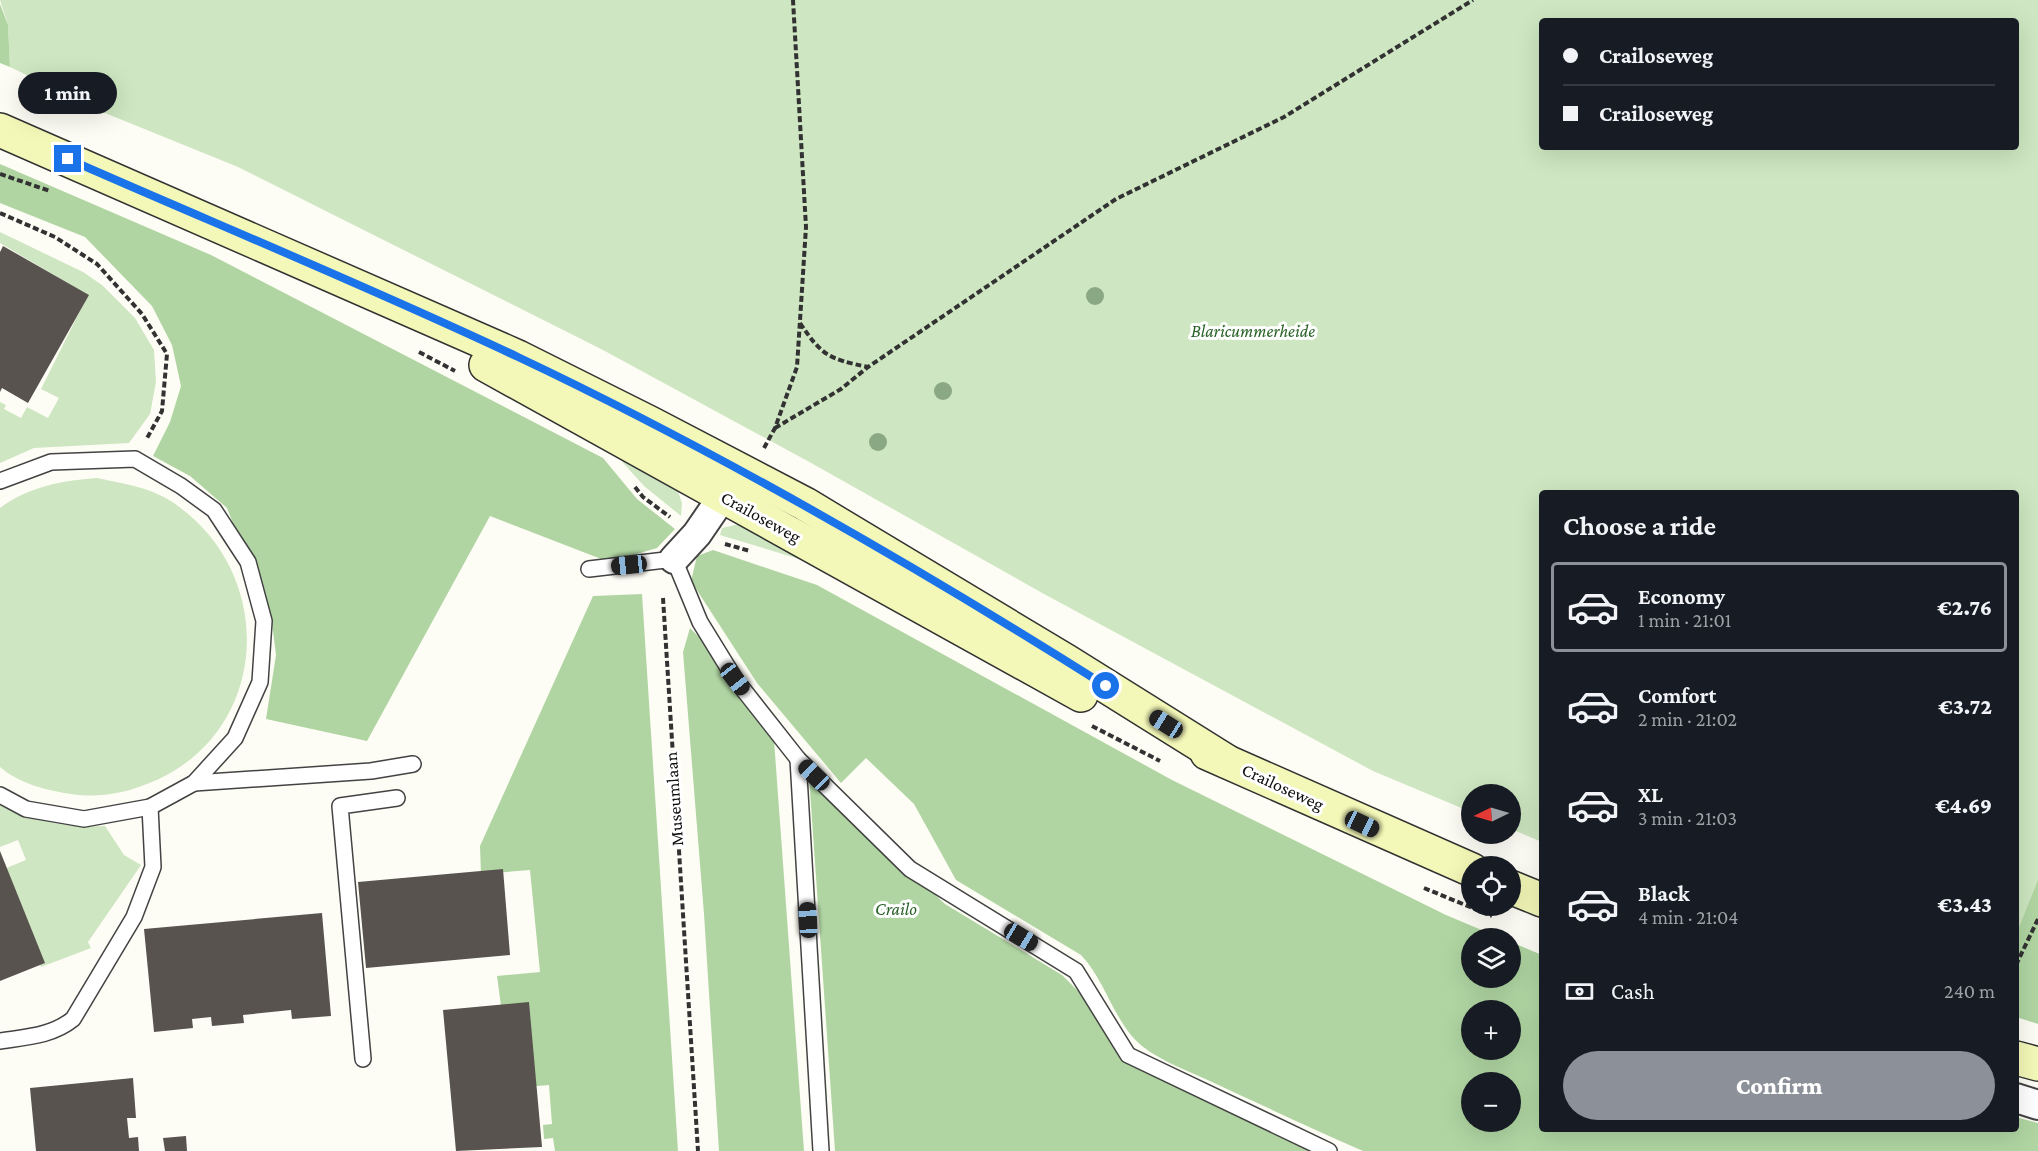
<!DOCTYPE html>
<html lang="en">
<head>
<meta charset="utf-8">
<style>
  body { margin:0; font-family:"Crimson Pro",serif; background:#20242c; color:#f1f3f6; height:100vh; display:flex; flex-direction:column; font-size:22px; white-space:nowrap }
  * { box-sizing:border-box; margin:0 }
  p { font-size:20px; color:#9ea1a6 }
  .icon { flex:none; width:33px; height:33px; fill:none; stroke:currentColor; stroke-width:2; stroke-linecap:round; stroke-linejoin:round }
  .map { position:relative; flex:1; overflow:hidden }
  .drawer { position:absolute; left:1539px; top:490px; width:480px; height:642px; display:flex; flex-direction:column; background:#171b24; border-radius:6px; box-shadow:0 6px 24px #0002 }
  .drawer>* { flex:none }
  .hud { position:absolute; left:1539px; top:18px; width:480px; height:132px; border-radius:6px; box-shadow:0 6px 24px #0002; display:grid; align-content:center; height:132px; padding:0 24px; background:#171b24 }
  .needle { width:39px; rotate:265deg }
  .tools { position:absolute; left:1461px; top:784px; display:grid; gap:12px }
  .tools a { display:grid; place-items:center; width:60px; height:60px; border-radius:50%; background:#171b24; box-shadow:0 6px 24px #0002; font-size:30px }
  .end { position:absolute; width:27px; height:27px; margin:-14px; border:8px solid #1a73e8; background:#fff; box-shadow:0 0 0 3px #fff }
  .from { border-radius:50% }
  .bubble { position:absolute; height:42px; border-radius:21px; background:#171b24; box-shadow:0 6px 24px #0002; font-size:20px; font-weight:800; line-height:42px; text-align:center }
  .car { position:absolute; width:18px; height:36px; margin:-18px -9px; border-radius:8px; box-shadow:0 0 4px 2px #0007; background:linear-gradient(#222 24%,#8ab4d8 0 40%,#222 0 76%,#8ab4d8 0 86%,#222 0) }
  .hud b { display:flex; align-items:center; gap:21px; height:57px; font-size:22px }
  .hud b+b { border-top:2px solid #363941 }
  .hud i { width:15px; height:15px; background:#f1f3f6 }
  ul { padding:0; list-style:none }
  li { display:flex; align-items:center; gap:18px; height:90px; margin:0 12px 9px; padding:0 12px; border:3px solid transparent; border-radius:6px }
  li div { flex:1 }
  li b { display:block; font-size:22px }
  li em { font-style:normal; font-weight:800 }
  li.selected { border-color:#8c9099 }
  li>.icon { width:54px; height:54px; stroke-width:1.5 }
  h2 { padding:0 24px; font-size:27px; line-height:72px }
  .pay { display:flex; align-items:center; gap:15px; height:66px; padding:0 24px; font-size:22px }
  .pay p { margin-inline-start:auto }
  .action { display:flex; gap:12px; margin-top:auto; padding:12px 24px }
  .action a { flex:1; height:69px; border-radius:36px; background:#8c9099; color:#fff; font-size:24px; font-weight:800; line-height:69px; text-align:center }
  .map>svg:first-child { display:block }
  .green { fill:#cee6c1; fill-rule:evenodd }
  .forest { fill:#b0d5a2; fill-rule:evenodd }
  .building { fill:#58534e }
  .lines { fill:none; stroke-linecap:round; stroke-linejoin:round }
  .lane-casing { stroke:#434343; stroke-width:18 }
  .street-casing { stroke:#434343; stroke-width:32 }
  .secondary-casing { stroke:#323232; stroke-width:36 }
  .path { stroke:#323232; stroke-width:4; stroke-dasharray:6 3; stroke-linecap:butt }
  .lane { stroke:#fff; stroke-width:15 }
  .street { stroke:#fff; stroke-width:28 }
  .secondary { stroke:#f3f7b7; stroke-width:33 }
  .tree { fill:#89a883 }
  .route { stroke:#1a73e8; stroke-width:8 }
  .labels { text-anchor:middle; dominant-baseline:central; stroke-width:6; stroke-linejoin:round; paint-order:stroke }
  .park-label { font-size:18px; font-style:italic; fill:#296226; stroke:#fff }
  .street-label { font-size:18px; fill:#101010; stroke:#fff }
</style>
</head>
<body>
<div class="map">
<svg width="2038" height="1151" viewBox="0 0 2038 1151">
  <rect width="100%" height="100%" fill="#fefdf5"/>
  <g class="green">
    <path d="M0,0H2038V954L2016,962V494H1542V842L1511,829L1510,795H1472L1471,812L1373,771L1044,594L813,464L603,350L238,167L105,113L10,67L8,25ZM1542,21H2016V147H1542Z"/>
    <polygon points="0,232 83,272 102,285 135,318 154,350 156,382 150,414 129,443 34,448 0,463 0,402 6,405 4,409 21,418 27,407 48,418 59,398 41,389 88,295 0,243"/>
    <polygon points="598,435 675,483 682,503 681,516 644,486"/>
    <path d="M97,478C125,484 155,488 178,506C280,580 268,738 147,784C122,794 97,798 71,794C46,790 20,784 0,767V508C30,486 61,481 97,478Z"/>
    <polygon points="735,525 759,526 842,572 720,535 722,528"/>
    <path d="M0,805C36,822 66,828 105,826L124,855L141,865L88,942L91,948L41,967L4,869L26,860L18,840L0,847Z"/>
  </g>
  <g class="forest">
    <polygon points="0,4 8,25 10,67 0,63"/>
    <polygon points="0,164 211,255 603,458 637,499 675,529 657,548 609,562 490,516 367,741 266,719 276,655 272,623 227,508 190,476 153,456 170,422 181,386 172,345 152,306 85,237 0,203"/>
    <path d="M713,550L817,585L1172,780L1446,915L1503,939H1472V978H1510L1511,942L1542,955V1130H2016V1117L2038,1123V1151H1363C1312,1129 1262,1105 1212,1082C1189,1071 1162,1062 1142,1046C1114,1023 1106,981 1081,955L956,880L914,804L866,758L841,783L757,683L691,581L697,556ZM1472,1011H1510V1050H1472ZM1472,1083H1510V1122H1472Z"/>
    <polygon points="642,594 678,1151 555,1151 553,1138 544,1139 543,1125 552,1124 549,1085 512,1088 497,976 540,972 530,870 481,874 480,846 593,596"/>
    <polygon points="690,628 702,640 726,682 774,740 804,1151 719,1151 704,914 683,652"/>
    <polygon points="809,776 945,904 1062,975 1079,992 1118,1051 1132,1066 1312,1151 835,1151"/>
    <polygon points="2038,880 2038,1024 2016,1017 2016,935"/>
  </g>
  <g class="building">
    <polygon points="3,246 89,295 28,403 2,388 0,392 0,252"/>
    <polygon points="0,851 45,963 0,981"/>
    <polygon points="503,869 510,955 366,968 358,882"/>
    <polygon points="322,913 331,1016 292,1019 291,1010 243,1015 244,1023 212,1026 211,1017 192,1019 193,1028 154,1032 144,929"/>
    <polygon points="529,1002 542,1147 456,1151 443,1010"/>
    <polygon points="133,1078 136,1118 127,1118 129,1138 138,1137 139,1151 36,1151 30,1088"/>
    <polygon points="186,1136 187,1151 165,1151 163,1138"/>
  </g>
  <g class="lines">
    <defs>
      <g id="lane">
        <polyline points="0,481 51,462 135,459 181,486 214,510 248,562 264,621 260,682 235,738 194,783 150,807 84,819 26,809 0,795"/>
        <polyline points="589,569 674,559 700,622 735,679 798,759 910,869 1076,971 1128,1055 1329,1151"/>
        <polyline points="798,759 821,1151"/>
        <polyline points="194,783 371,771 413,764"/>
        <path d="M0,1041C26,1037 52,1036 73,1019L134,917L153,867L150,807"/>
        <polyline points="363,1059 340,806 397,798"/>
      </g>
      <g id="street">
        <polyline points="674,559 697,534 736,477"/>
        <polyline points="2016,1098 2038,1105"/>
      </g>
      <g id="secondary">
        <polyline points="0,130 518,357 650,423 805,504 1066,661 1226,761"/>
        <polyline points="486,365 1081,695"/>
        <polyline points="1207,753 1472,870"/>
        <polyline points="1510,887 1542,900"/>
        <polyline points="2016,1058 2038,1064"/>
      </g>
    </defs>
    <use href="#lane" class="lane-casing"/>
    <use href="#street" class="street-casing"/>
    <use href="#secondary" class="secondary-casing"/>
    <g class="path">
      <polyline points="0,174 50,191"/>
      <polyline points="0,213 55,237 97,264 142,314 167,354 162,411 146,440"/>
      <path d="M800,323C822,356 829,359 868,367"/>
      <polyline points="419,352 455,371"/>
      <polyline points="775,428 841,389 868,367 1116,199 1284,117 1473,0"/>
      <polyline points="764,448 775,428 797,367 806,227 793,0"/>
      <polyline points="635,487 643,497 670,517"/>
      <polyline points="725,544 750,551"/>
      <polyline points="663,598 698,1151"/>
      <polyline points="1092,726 1160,761"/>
      <polyline points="1424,888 1492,916"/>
      <polyline points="2016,965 2038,919"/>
    </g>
    <use href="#lane" class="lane"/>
    <use href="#street" class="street"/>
    <use href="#secondary" class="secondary"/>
  </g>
  <g class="tree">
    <circle cx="1095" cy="296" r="9"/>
    <circle cx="943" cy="391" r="9"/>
    <circle cx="878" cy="442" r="9"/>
  </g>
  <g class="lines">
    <path class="route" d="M68,159C218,225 370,287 518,357C721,453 916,566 1106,686"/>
  </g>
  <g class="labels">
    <g class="park-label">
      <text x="1253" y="331">Blaricummerheide</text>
      <text x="896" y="909">Crailo</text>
    </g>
    <g class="street-label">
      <text transform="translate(761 517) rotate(29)">Crailoseweg</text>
      <text transform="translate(1283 787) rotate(25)">Crailoseweg</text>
      <text transform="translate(674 799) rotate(-94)">Museumlaan</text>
    </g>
  </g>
</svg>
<div class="tools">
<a><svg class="needle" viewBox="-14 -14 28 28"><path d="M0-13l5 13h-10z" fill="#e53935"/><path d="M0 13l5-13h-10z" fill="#9ea1a6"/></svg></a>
<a><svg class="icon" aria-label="locate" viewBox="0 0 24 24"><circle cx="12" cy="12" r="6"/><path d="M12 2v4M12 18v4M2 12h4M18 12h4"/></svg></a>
<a><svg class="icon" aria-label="layers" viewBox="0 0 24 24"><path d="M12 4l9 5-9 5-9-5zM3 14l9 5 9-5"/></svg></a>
<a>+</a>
<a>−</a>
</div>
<i class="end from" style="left:1106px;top:686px"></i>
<i class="end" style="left:68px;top:159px"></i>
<div class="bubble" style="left:18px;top:72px;width:99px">1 min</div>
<i class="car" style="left:629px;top:565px;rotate:264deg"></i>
<i class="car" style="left:735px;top:679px;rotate:142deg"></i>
<i class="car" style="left:1166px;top:724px;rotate:302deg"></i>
<i class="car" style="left:814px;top:775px;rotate:314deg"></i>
<i class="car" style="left:1362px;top:824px;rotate:115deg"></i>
<i class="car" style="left:808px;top:920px;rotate:357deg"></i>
<i class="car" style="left:1021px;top:937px;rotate:121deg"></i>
<div class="hud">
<b><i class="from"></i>Crailoseweg</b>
<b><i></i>Crailoseweg</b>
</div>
<section class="drawer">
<h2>Choose a ride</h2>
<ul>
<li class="selected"><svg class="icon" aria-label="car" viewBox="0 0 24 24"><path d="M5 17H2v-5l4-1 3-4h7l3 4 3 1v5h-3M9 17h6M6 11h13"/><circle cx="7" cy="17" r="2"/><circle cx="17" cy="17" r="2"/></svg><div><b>Economy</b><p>1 min · 21:01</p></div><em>€2.76</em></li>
<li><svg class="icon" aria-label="car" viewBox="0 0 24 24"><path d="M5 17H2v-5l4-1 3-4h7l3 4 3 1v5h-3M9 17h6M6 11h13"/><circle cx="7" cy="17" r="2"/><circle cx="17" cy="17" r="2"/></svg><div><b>Comfort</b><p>2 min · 21:02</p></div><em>€3.72</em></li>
<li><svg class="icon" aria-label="car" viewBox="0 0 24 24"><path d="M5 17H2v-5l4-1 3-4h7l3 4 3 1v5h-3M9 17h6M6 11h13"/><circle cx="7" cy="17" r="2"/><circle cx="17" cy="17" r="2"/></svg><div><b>XL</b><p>3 min · 21:03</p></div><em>€4.69</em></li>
<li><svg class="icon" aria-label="car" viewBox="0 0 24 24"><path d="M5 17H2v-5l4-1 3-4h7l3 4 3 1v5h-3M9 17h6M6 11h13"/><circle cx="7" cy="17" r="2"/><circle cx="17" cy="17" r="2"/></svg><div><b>Black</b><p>4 min · 21:04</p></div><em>€3.43</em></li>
</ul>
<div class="pay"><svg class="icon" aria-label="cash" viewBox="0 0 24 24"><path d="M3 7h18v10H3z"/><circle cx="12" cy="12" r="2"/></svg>Cash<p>240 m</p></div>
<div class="action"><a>Confirm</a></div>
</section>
</div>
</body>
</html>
